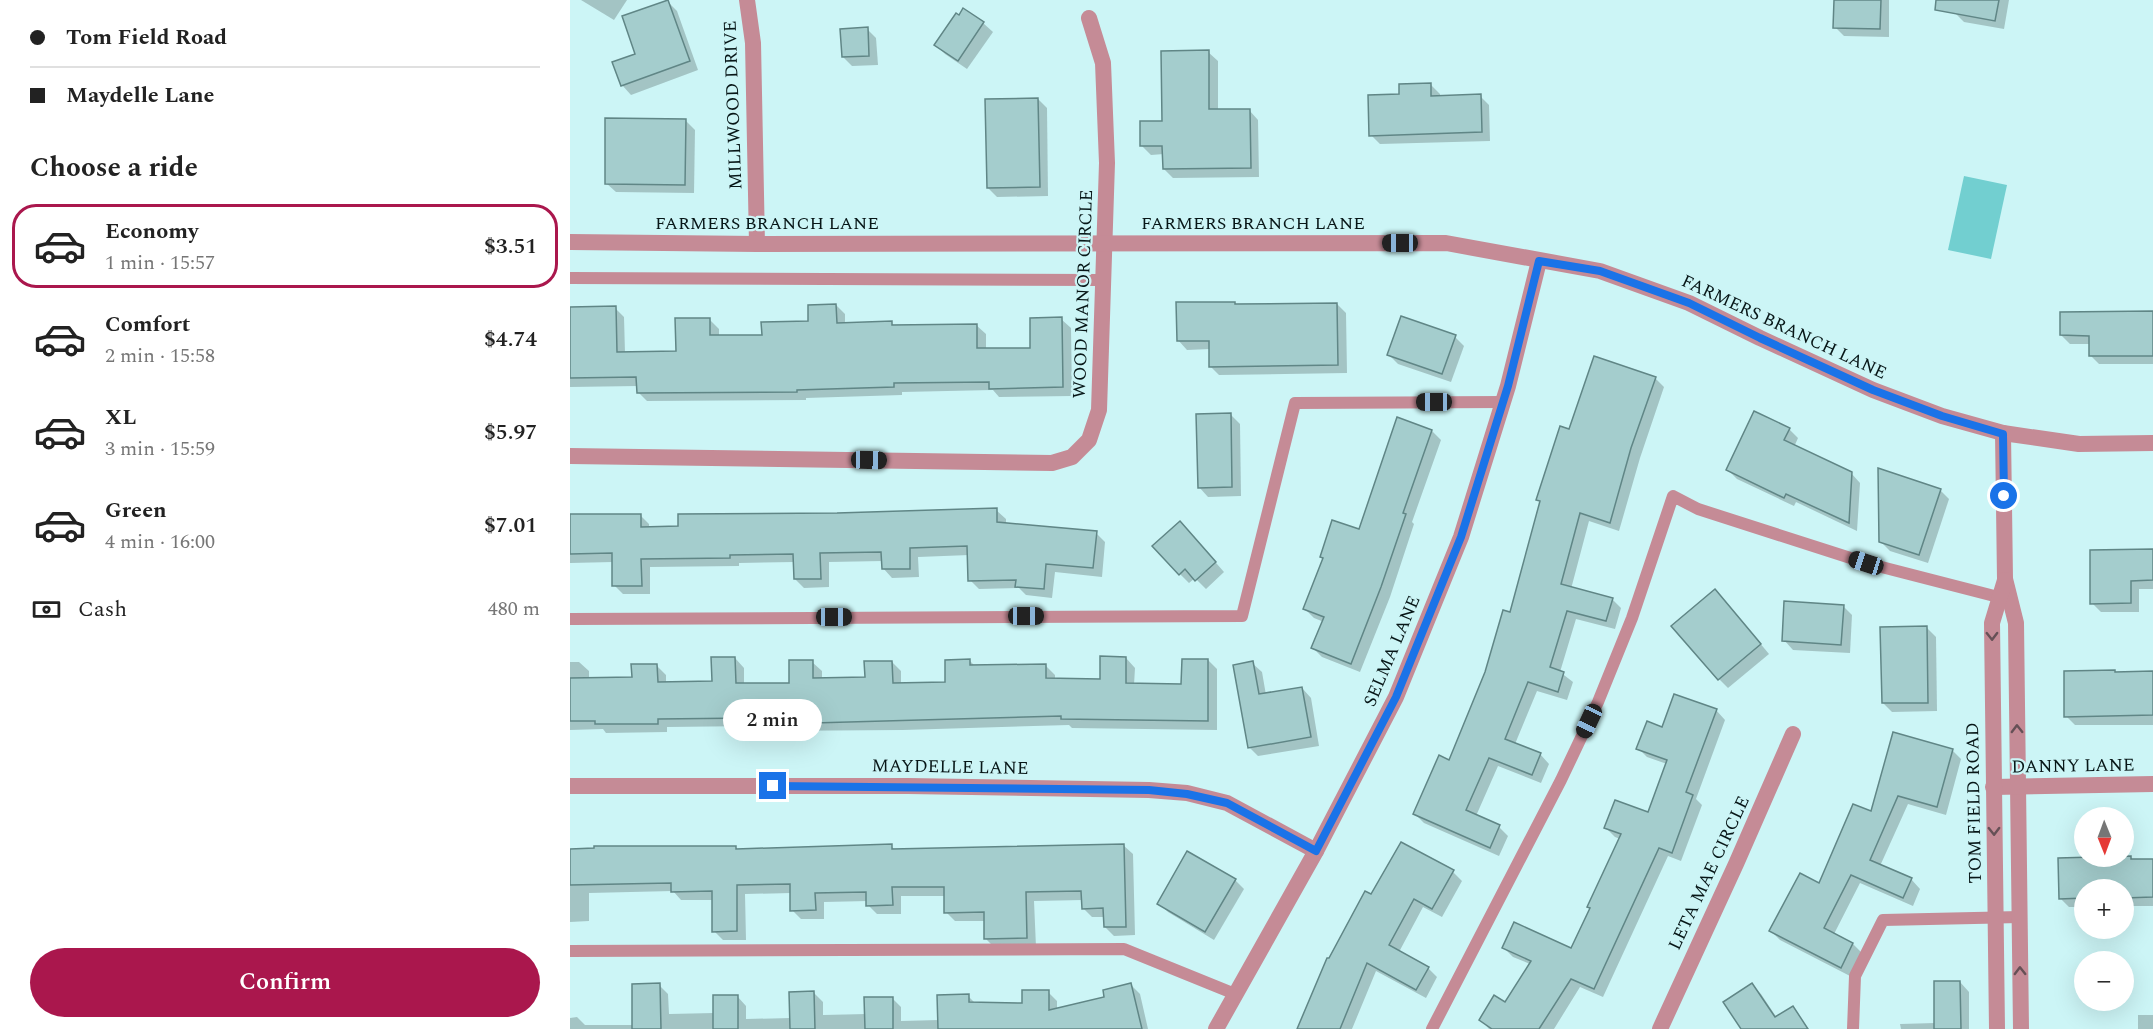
<!DOCTYPE html>
<html lang="en">
<head>
<meta charset="utf-8">
<style>
  body { margin:0; font-family:Spectral,serif; background:#f6f6f6; color:#222; height:100vh; display:flex; flex-direction:column; font-size:22px; white-space:nowrap }
  * { box-sizing:border-box; margin:0 }
  p { font-size:20px; color:#767676 }
  .icon { flex:none; width:33px; height:33px; fill:none; stroke:currentColor; stroke-width:2; stroke-linecap:round; stroke-linejoin:round }
  .map { position:relative; flex:1; overflow:hidden }
  .panel { display:flex; flex-direction:column; background:#fff; width:570px }
  .panel>* { flex:none }
  .guide { display:grid; align-content:center; height:132px; padding:0 30px; background:#fff }
  .needle { width:39px; rotate:179deg }
  .controls { position:absolute; left:1504px; top:807px; display:grid; gap:12px }
  .controls a { display:grid; place-items:center; width:60px; height:60px; border-radius:50%; background:#fff; box-shadow:0 6px 24px #0002; font-size:30px }
  .end { position:absolute; width:27px; height:27px; margin:-14px; border:8px solid #1a73e8; background:#fff; box-shadow:0 0 0 3px #fff }
  .from { border-radius:50% }
  .bubble { position:absolute; height:42px; border-radius:21px; background:#fff; box-shadow:0 6px 24px #0002; font-size:20px; font-weight:600; line-height:42px; text-align:center }
  .car { position:absolute; width:18px; height:36px; margin:-18px -9px; border-radius:8px; box-shadow:0 0 4px 2px #0007; background:linear-gradient(#222 24%,#8ab4d8 0 40%,#222 0 76%,#8ab4d8 0 86%,#222 0) }
  .guide b { display:flex; align-items:center; gap:21px; height:57px; font-size:22px }
  .guide b+b { border-top:2px solid #e0e0e0 }
  .guide i { width:15px; height:15px; background:#222 }
  ul { padding:0; list-style:none }
  li { display:flex; align-items:center; gap:18px; height:84px; margin:0 12px 9px; padding:0 18px; border:3px solid transparent; border-radius:24px }
  li div { flex:1 }
  li b { display:block; font-size:22px }
  li em { font-style:normal; font-weight:600 }
  li.on { border-color:#aa174d }
  li>.icon { width:54px; height:54px; stroke-width:1.5 }
  h2 { padding:0 30px; font-size:27px; line-height:72px }
  .pay { display:flex; align-items:center; gap:15px; height:66px; padding:0 30px; font-size:22px }
  .pay p { margin-inline-start:auto }
  .cta { display:flex; gap:12px; margin-top:auto; padding:12px 30px }
  .cta a { flex:1; height:69px; border-radius:36px; background:#aa174d; color:#fff; font-size:24px; font-weight:600; line-height:69px; text-align:center }
  main { display:flex; flex:1; min-height:0 }
  .map>svg:first-child { display:block }
  .green { fill:#72cfd0 }
  .shadow { fill:#0003 }
  .building { fill:#a4cdcd; stroke:#608686; stroke-width:1.5 }
  .lines { fill:none; stroke-linecap:round; stroke-linejoin:round }
  .service { stroke:#c58b96; stroke-width:12 }
  .minor { stroke:#c58b96; stroke-width:16 }
  .tertiary { stroke:#c58b96; stroke-width:16 }
  .oneway { stroke:#665056 }
  .route { stroke:#1a73e8; stroke-width:8 }
  .labels { text-anchor:middle; dominant-baseline:central; stroke-width:4.5; stroke-linejoin:round; paint-order:stroke }
  .street-label { font-size:18px; fill:#071617; stroke:#ccf5f6 }
</style>
</head>
<body>
<main>
<section class="panel">
<div class="guide">
<b><i class="from"></i>Tom Field Road</b>
<b><i></i>Maydelle Lane</b>
</div>
<h2>Choose a ride</h2>
<ul>
<li class="on"><svg class="icon" aria-label="car" viewBox="0 0 24 24"><path d="M5 17H2v-5l4-1 3-4h7l3 4 3 1v5h-3M9 17h6M6 11h13"/><circle cx="7" cy="17" r="2"/><circle cx="17" cy="17" r="2"/></svg><div><b>Economy</b><p>1 min · 15:57</p></div><em>$3.51</em></li>
<li><svg class="icon" aria-label="car" viewBox="0 0 24 24"><path d="M5 17H2v-5l4-1 3-4h7l3 4 3 1v5h-3M9 17h6M6 11h13"/><circle cx="7" cy="17" r="2"/><circle cx="17" cy="17" r="2"/></svg><div><b>Comfort</b><p>2 min · 15:58</p></div><em>$4.74</em></li>
<li><svg class="icon" aria-label="car" viewBox="0 0 24 24"><path d="M5 17H2v-5l4-1 3-4h7l3 4 3 1v5h-3M9 17h6M6 11h13"/><circle cx="7" cy="17" r="2"/><circle cx="17" cy="17" r="2"/></svg><div><b>XL</b><p>3 min · 15:59</p></div><em>$5.97</em></li>
<li><svg class="icon" aria-label="car" viewBox="0 0 24 24"><path d="M5 17H2v-5l4-1 3-4h7l3 4 3 1v5h-3M9 17h6M6 11h13"/><circle cx="7" cy="17" r="2"/><circle cx="17" cy="17" r="2"/></svg><div><b>Green</b><p>4 min · 16:00</p></div><em>$7.01</em></li>
</ul>
<div class="pay"><svg class="icon" aria-label="cash" viewBox="0 0 24 24"><path d="M3 7h18v10H3z"/><circle cx="12" cy="12" r="2"/></svg>Cash<p>480 m</p></div>
<div class="cta"><a>Confirm</a></div>
</section>
<div class="map">
<svg width="1583" height="1029" viewBox="0 0 1583 1029">
  <rect width="100%" height="100%" fill="#ccf5f6"/>
  <polygon class="green" points="1394,176 1437,185 1421,259 1378,250"/>
  <g class="shadow">
    <polygon points="11,0 57,0 44,20"/>
    <polygon points="1265,0 1319,0 1319,37 1274,36 1265,27"/>
    <polygon points="1388,0 1439,0 1434,29 1394,22 1385,13"/>
    <polygon points="98,2 107,11 128,70 61,95 52,85"/>
    <polygon points="394,10 413,23 423,32 397,69 375,54 366,45"/>
    <polygon points="297,29 306,38 308,65 282,66 273,57"/>
    <polygon points="638,52 648,61 648,111 679,110 688,120 689,177 603,178 594,169 594,154 581,155 572,146 594,122"/>
    <polygon points="861,85 870,94 870,97 910,96 919,105 920,141 810,144 801,135 831,96"/>
    <polygon points="468,99 477,108 478,196 427,197 418,188"/>
    <polygon points="116,121 125,130 124,193 46,192 36,183"/>
    <polygon points="665,303 668,306 767,304 776,313 777,373 649,375 640,366 640,349 617,350 608,340"/>
    <polygon points="266,305 275,314 275,324 321,323 325,326 406,325 416,334 416,350 462,349 491,319 501,328 502,396 429,397 423,390 332,392 332,395 236,398 236,400 77,401 68,392 68,386 0,387 0,309 45,308 54,317 55,353 107,353 140,320 149,329 149,337 193,336 240,323"/>
    <polygon points="1583,312 1583,364 1529,364 1521,356 1521,344 1500,344 1491,335"/>
    <polygon points="885,337 894,346 881,382 828,364 819,355"/>
    <polygon points="1085,378 1094,387 1070,458 1049,531 1019,521 1001,589 1042,599 1051,608 1045,629 1006,619 990,672 1003,682 997,700 967,691 945,744 970,754 979,764 971,783 928,766 906,816 929,827 938,836 929,856 854,823 845,814 880,762 941,614 971,502 968,499 1000,431"/>
    <polygon points="661,415 670,424 671,496 638,497 629,487"/>
    <polygon points="1219,429 1228,438 1224,447 1281,473 1290,483 1287,531 1226,502 1224,506 1167,479 1158,470"/>
    <polygon points="862,431 871,440 842,522 844,524 820,597 790,672 752,657 743,648 754,622 744,618 734,608"/>
    <polygon points="1370,490 1379,499 1358,563 1320,551 1310,541"/>
    <polygon points="426,510 436,519 436,524 526,533 535,542 532,577 485,572 482,598 456,595 449,588 409,589 400,580 399,555 348,557 349,577 322,578 313,568 313,561 259,562 259,587 234,588 225,579 225,562 169,563 169,566 80,567 80,594 53,594 44,585 43,562 0,563 0,516 70,515 79,524 79,528 109,527 267,515"/>
    <polygon points="619,532 654,572 636,589 625,578 619,583 610,574"/>
    <polygon points="1583,551 1583,589 1569,589 1569,612 1531,612 1522,603"/>
    <polygon points="1154,600 1199,654 1158,688 1149,679"/>
    <polygon points="1273,606 1282,615 1280,653 1223,650 1214,640"/>
    <polygon points="1356,627 1366,637 1367,711 1322,712 1313,703"/>
    <polygon points="165,658 174,668 174,684 220,684 242,662 252,671 252,680 296,679 322,662 331,671 331,684 376,683 400,661 406,667 476,666 485,675 485,679 531,680 556,658 565,668 564,685 613,685 638,660 647,669 647,730 502,728 499,725 333,730 190,731 185,726 97,727 97,732 36,733 33,729 0,730 0,662 9,662 19,671 19,679 63,679 87,666 96,675 96,683 143,682"/>
    <polygon points="682,663 692,672 696,695 732,688 741,698 749,746 688,756 679,747"/>
    <polygon points="1583,672 1583,725 1505,725 1496,716"/>
    <polygon points="1146,710 1155,720 1126,799 1132,805 1111,861 1098,856 1033,997 1010,987 984,1029 919,1029 911,1020 935,1004 960,964 943,957 934,948 1002,950 1050,839 1045,837 1036,828 1079,814 1097,764 1077,757 1068,748 1093,729"/>
    <polygon points="1382,750 1391,759 1376,815 1338,804 1310,866 1341,879 1350,889 1343,906 1290,883 1264,934 1283,944 1292,953 1280,976 1210,940 1201,931 1250,885 1302,813"/>
    <polygon points="553,845 563,854 565,935 544,936 535,927 535,917 522,917 513,908 513,900 464,901 466,947 425,948 416,939 415,921 385,921 376,912 376,896 331,896 331,914 307,914 298,905 298,901 254,902 254,919 231,919 222,910 221,893 175,894 176,940 153,940 144,931 144,900 111,900 103,891 19,893 19,921 0,922 0,850 166,848 168,850 321,846 326,851"/>
    <polygon points="1561,858 1563,860 1583,860 1583,906 1554,906 1554,890 1515,890 1515,907 1499,907 1490,898"/>
    <polygon points="883,872 892,881 872,917 853,907 829,952 858,968 867,977 856,998 806,971 782,1029 729,1029 759,960 802,896"/>
    <polygon points="665,880 674,889 644,940 598,912 589,903"/>
    <polygon points="1390,982 1399,992 1399,1029 1331,1029 1330,1024 1365,1023"/>
    <polygon points="89,985 98,994 99,1014 144,1013 167,996 176,1006 176,1019 221,1018 244,993 253,1002 253,1015 296,1014 322,998 331,1007 331,1021 369,1020 398,996 406,1004 453,1005 478,992 487,1001 487,1029 0,1029 0,1018 7,1017 15,1025 64,1025"/>
    <polygon points="561,985 570,994 578,1029 507,1029 536,999"/>
    <polygon points="1182,985 1191,994 1207,1018 1222,1008 1239,1029 1173,1029"/>
    <rect x="1568" y="1015" width="15" height="14"/>
  </g>
  <g class="building">
    <polygon points="98,0 120,61 51,86 42,62 65,54 52,16"/>
    <polygon points="1264,0 1311,0 1310,29 1263,28"/>
    <polygon points="1366,0 1429,0 1425,21 1365,10"/>
    <polygon points="393,8 414,22 388,61 364,45 386,13 389,15"/>
    <polygon points="298,27 299,56 272,57 270,29"/>
    <polygon points="639,50 639,109 680,109 681,168 593,169 592,146 570,146 570,121 592,121 591,51"/>
    <polygon points="861,83 861,96 911,94 912,132 799,136 798,95 829,94 829,84"/>
    <polygon points="468,98 470,187 417,188 415,99"/>
    <polygon points="35,118 116,119 115,185 35,184"/>
    <polygon points="606,302 665,302 665,304 767,303 768,365 639,367 639,341 607,341"/>
    <polygon points="266,304 267,323 322,321 322,325 407,324 407,348 460,348 460,318 492,317 493,387 419,389 419,382 324,383 324,387 227,390 227,392 67,393 66,377 0,378 0,307 46,306 47,352 106,351 105,318 140,318 140,335 192,335 191,322 238,321 238,305"/>
    <polygon points="1583,311 1583,356 1519,356 1519,336 1490,335 1490,312"/>
    <polygon points="831,316 886,335 872,374 817,355"/>
    <polygon points="1024,356 1086,377 1061,448 1040,523 1010,513 991,584 1043,598 1036,621 997,611 980,667 994,672 988,692 958,682 935,739 971,753 962,775 919,758 896,810 930,825 920,848 843,814 869,755 879,760 915,672 933,610 940,612 970,501 966,500 990,426 999,429"/>
    <polygon points="1184,411 1220,428 1214,440 1282,472 1279,523 1216,494 1214,498 1156,470"/>
    <polygon points="661,413 662,487 628,488 626,414"/>
    <polygon points="827,417 862,430 833,513 836,514 811,587 781,664 741,648 754,617 733,609 753,558 750,557 762,520 789,529"/>
    <polygon points="1308,468 1371,489 1349,555 1309,542"/>
    <polygon points="427,508 427,522 527,531 523,568 476,564 474,589 445,587 446,580 398,581 397,546 340,548 340,569 312,569 311,552 250,553 251,579 224,579 223,554 160,555 160,558 71,559 72,586 42,586 42,553 0,554 0,514 71,514 71,527 108,526 108,514 267,513"/>
    <polygon points="610,521 646,562 625,581 615,569 609,575 582,546"/>
    <polygon points="1583,549 1583,580 1561,581 1561,603 1520,604 1520,550"/>
    <polygon points="1145,589 1191,644 1148,680 1101,626"/>
    <polygon points="1214,601 1274,605 1271,645 1212,641"/>
    <polygon points="1357,626 1358,703 1312,703 1310,627"/>
    <polygon points="530,656 556,657 556,683 611,684 612,659 638,659 638,721 491,719 491,716 243,723 180,723 180,718 88,719 88,724 25,724 25,721 0,721 0,678 62,677 61,664 87,664 88,682 142,681 141,657 165,657 166,683 219,683 219,660 243,660 243,678 295,677 294,661 322,661 323,683 375,682 375,660 400,659 400,665 476,664 476,678 530,679"/>
    <polygon points="683,661 689,694 732,687 741,737 678,748 663,665"/>
    <polygon points="1545,670 1545,672 1583,671 1583,715 1494,717 1494,671"/>
    <polygon points="1104,694 1147,709 1116,792 1123,795 1102,853 1089,848 1024,989 1001,979 969,1029 922,1029 909,1020 924,995 935,1002 961,961 932,948 944,922 1001,948 1020,908 1017,907 1051,834 1034,828 1045,800 1078,812 1097,760 1066,749 1077,721 1092,727"/>
    <polygon points="1323,732 1383,749 1367,807 1328,796 1300,860 1342,878 1333,898 1281,875 1254,928 1283,943 1271,968 1199,931 1230,873 1249,883 1283,804 1301,811"/>
    <polygon points="831,842 884,870 862,909 844,899 819,945 859,967 846,990 797,963 770,1029 727,1029 757,958 759,958 795,891 801,894"/>
    <polygon points="322,844 322,849 554,844 556,927 534,927 533,908 512,909 511,891 456,892 457,938 414,939 414,912 374,913 374,887 322,887 323,905 296,906 296,892 245,893 246,910 220,911 220,884 167,885 167,931 142,932 142,891 101,892 101,883 0,885 0,849 24,848 24,846 166,846 166,849"/>
    <polygon points="617,851 666,879 635,932 587,904"/>
    <polygon points="1561,856 1561,859 1583,859 1583,897 1554,898 1554,890 1515,890 1515,898 1489,899 1488,858"/>
    <polygon points="1364,981 1390,981 1391,1029 1364,1029"/>
    <polygon points="90,983 91,1029 62,1029 62,984"/>
    <polygon points="561,983 572,1029 368,1029 367,995 399,994 399,1002 452,1003 452,990 479,990 479,1010 534,997 533,990"/>
    <polygon points="1182,983 1205,1017 1223,1006 1238,1029 1171,1029 1153,1002"/>
    <polygon points="244,991 245,1029 220,1029 219,992"/>
    <rect x="143" y="995" width="25" height="34"/>
    <polygon points="294,997 323,997 323,1029 295,1029"/>
  </g>
  <g class="lines">
    <g class="service">
      <polyline points="0,278 533,280"/>
      <polyline points="0,619 672,616 725,403 933,402"/>
      <polyline points="0,951 554,949 665,994"/>
      <polyline points="862,1029 991,780 1028,702 1062,618 1103,496 1128,509 1296,563 1436,599"/>
      <polyline points="1283,1029 1285,976 1313,920 1450,917"/>
    </g>
    <g class="minor">
      <polyline points="177,0 183,43 187,244"/>
      <polyline points="1433,433 1435,579 1446,623 1451,1029"/>
      <polyline points="0,456 482,463 502,457 519,440 529,410 537,163 533,63 519,18"/>
      <polyline points="0,786 338,786 579,790 617,793 657,803 746,851"/>
      <polyline points="1423,787 1583,784"/>
      <polyline points="646,1029 746,851 826,697 891,537 938,386 969,261"/>
      <polyline points="1090,1029 1166,864 1223,734"/>
      <polyline points="1427,1029 1422,623 1435,580"/>
    </g>
    <polyline class="tertiary" points="0,242 187,244 876,243 1030,271 1119,303 1190,338 1303,390 1372,416 1433,433 1509,444 1583,443"/>
  </g>
  <defs><path id="oneway-chevron" d="M-2-3.5L2.5 0L-2 3.5" fill="none" stroke-width="1.6" stroke-linecap="round" stroke-linejoin="round" transform="scale(1.5)"/></defs>
  <g class="oneway">
    <use href="#oneway-chevron" transform="translate(1422 636) rotate(89)"/>
    <use href="#oneway-chevron" transform="translate(1447 729) rotate(-91)"/>
    <use href="#oneway-chevron" transform="translate(1424 831) rotate(89)"/>
    <use href="#oneway-chevron" transform="translate(1450 971) rotate(-91)"/>
  </g>
  <g class="lines">
    <polyline class="route" points="203,786 579,790 617,794 657,803 746,851 826,697 891,537 938,386 969,261 1030,271 1119,303 1190,338 1303,390 1372,416 1433,434 1434,496"/>
  </g>
  <g class="labels">
    <g class="street-label">
      <text transform="translate(163 105) rotate(-92)">MILLWOOD DRIVE</text>
      <text x="197" y="223">FARMERS BRANCH LANE</text>
      <text x="683" y="223">FARMERS BRANCH LANE</text>
      <text transform="translate(513 294) rotate(-88)">WOOD MANOR CIRCLE</text>
      <text transform="translate(1214 327) rotate(25)">FARMERS BRANCH LANE</text>
      <text transform="translate(822 651) rotate(-67)">SELMA LANE</text>
      <text transform="translate(1503 766) rotate(-1)">DANNY LANE</text>
      <text transform="translate(380 767) rotate(1)">MAYDELLE LANE</text>
      <text transform="translate(1404 803) rotate(-91)">TOM FIELD ROAD</text>
      <text transform="translate(1139 873) rotate(-65)">LETA MAE CIRCLE</text>
    </g>
  </g>
</svg>
<div class="controls">
<a><svg class="needle" viewBox="-14 -14 28 28"><path d="M0-13l5 13h-10z" fill="#e53935"/><path d="M0 13l5-13h-10z" fill="#767676"/></svg></a>
<a>+</a>
<a>−</a>
</div>
<i class="end from" style="left:1434px;top:496px"></i>
<i class="end" style="left:203px;top:786px"></i>
<div class="bubble" style="left:153px;top:699px;width:99px">2 min</div>
<i class="car" style="left:830px;top:243px;rotate:270deg"></i>
<i class="car" style="left:864px;top:402px;rotate:270deg"></i>
<i class="car" style="left:299px;top:460px;rotate:91deg"></i>
<i class="car" style="left:1296px;top:563px;rotate:288deg"></i>
<i class="car" style="left:456px;top:616px;rotate:90deg"></i>
<i class="car" style="left:264px;top:617px;rotate:90deg"></i>
<i class="car" style="left:1019px;top:721px;rotate:205deg"></i>
</div>
</main>
</body>
</html>
